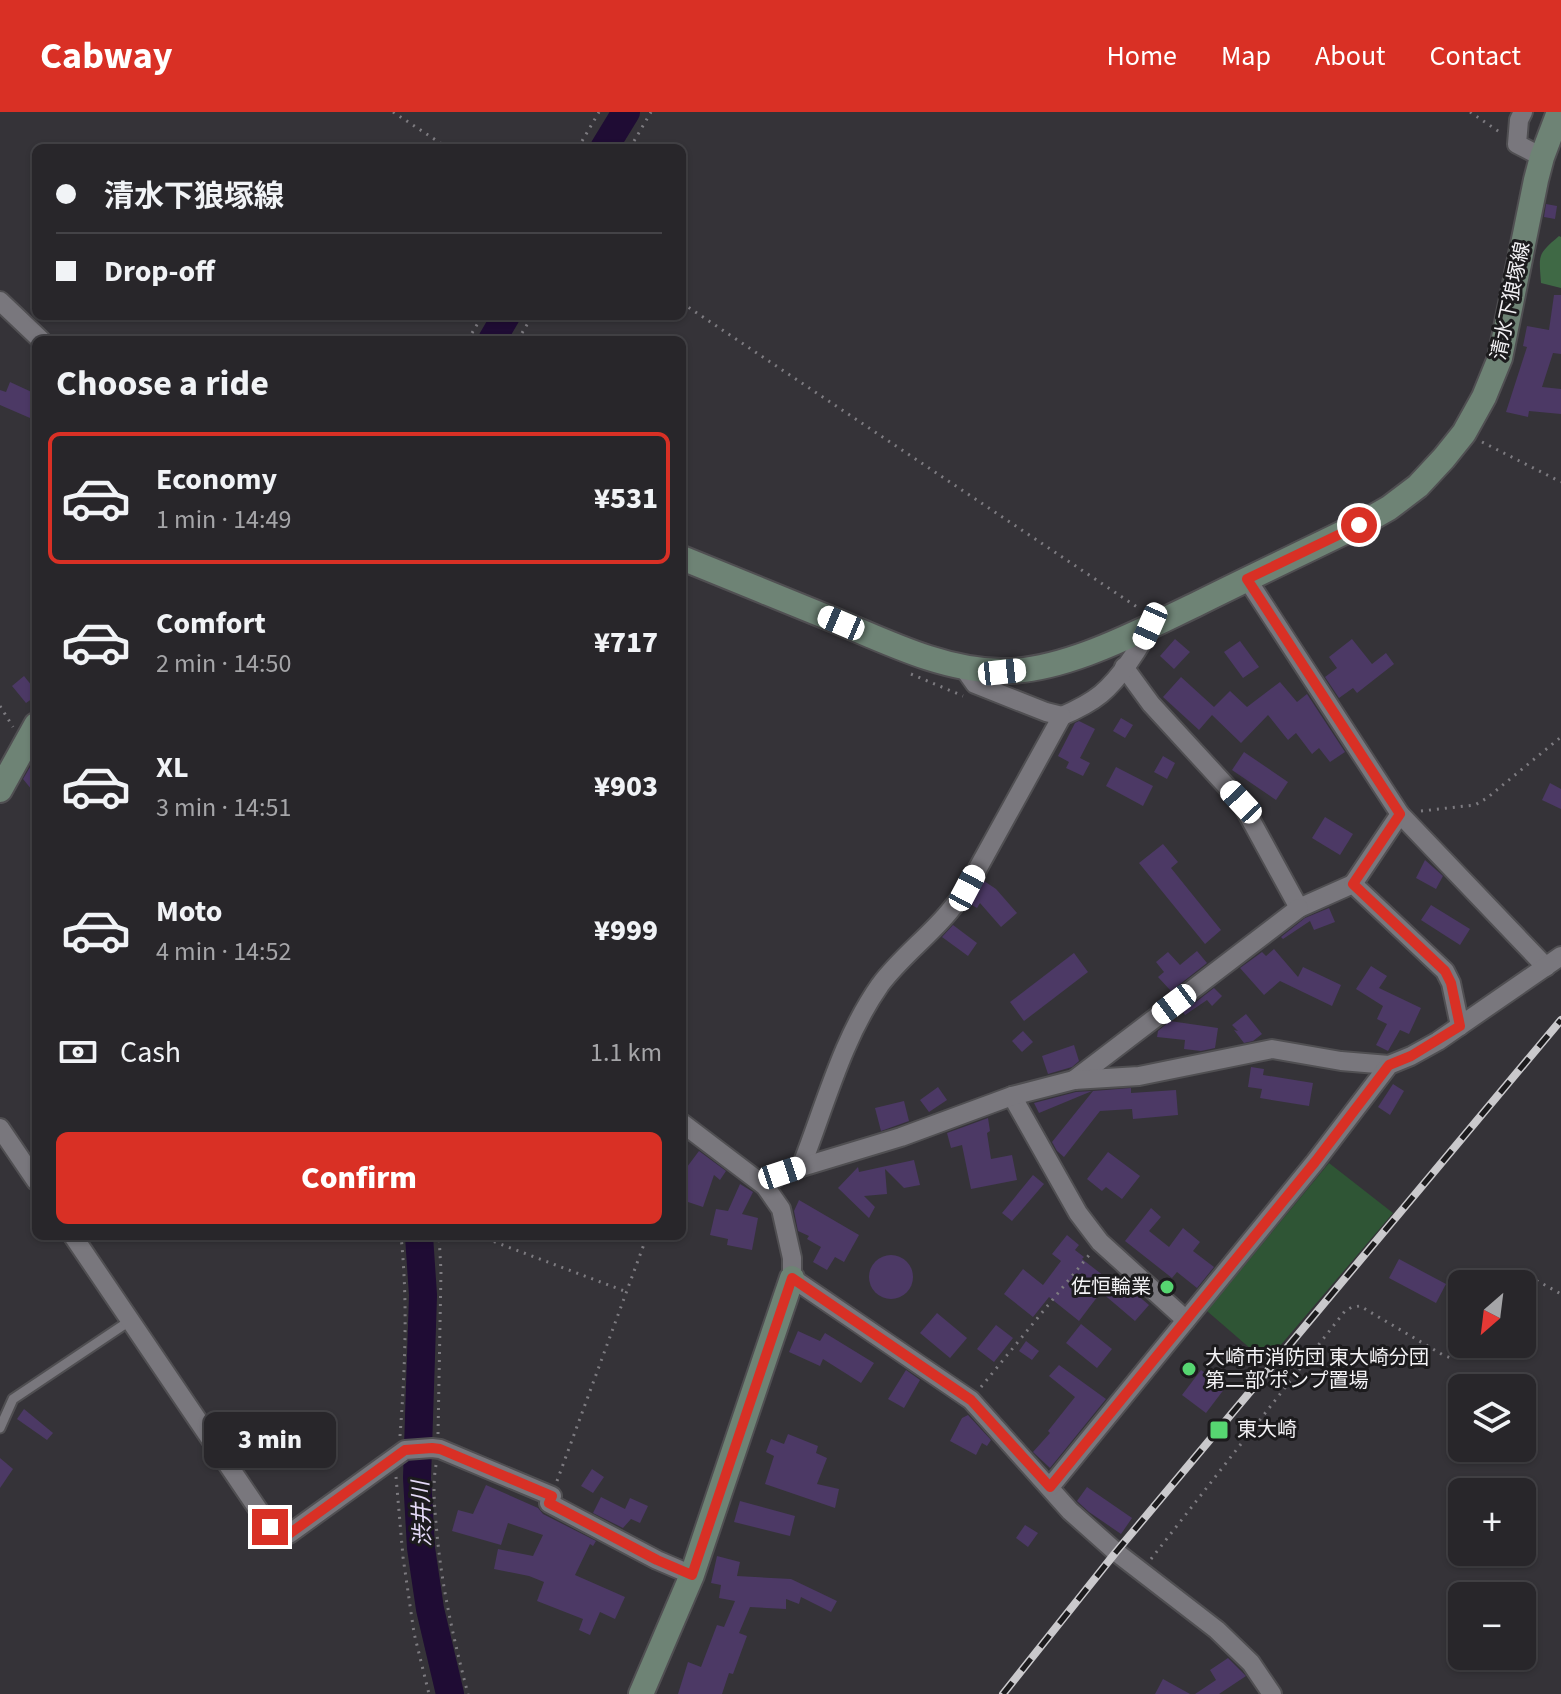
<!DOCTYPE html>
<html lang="en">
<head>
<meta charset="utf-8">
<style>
  body { margin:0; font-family:"Source Sans 3","Noto Sans JP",sans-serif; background:#302e32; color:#f1f3f6; height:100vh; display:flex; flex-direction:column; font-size:30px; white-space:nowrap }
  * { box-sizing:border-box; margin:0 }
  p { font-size:26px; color:#a5a5a8 }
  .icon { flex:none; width:44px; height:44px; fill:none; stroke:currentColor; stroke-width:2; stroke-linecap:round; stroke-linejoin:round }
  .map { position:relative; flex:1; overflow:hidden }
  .drawer { position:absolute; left:32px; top:224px; width:654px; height:904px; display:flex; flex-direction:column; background:#28262a; border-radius:12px; box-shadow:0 2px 6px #0004,0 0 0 2px #444347 }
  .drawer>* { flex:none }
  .guide { position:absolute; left:32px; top:32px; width:654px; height:176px; border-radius:12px; box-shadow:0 2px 6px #0004,0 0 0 2px #444347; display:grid; align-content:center; height:176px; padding:0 24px; background:#28262a }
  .needle { width:52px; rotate:208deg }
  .fabs { position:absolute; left:1448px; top:1158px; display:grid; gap:16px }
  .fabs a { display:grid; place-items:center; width:88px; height:88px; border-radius:12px; background:#28262a; box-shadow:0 2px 6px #0004,0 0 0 2px #444347; font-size:40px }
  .end { position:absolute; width:36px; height:36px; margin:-18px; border:10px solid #d93025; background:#fff; box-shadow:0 0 0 4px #fff }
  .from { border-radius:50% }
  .bubble { position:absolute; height:56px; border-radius:12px; background:#28262a; box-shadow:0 2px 6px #0004,0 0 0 2px #444347; font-size:26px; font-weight:800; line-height:56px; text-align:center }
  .car { position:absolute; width:24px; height:48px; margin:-24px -12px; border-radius:10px; box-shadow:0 0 6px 2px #0007; background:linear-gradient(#fff 24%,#345 0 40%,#fff 0 76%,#345 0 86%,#fff 0) }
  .guide b { display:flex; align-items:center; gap:28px; height:76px; font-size:30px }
  .guide b+b { border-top:2px solid #444347 }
  .guide i { width:20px; height:20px; background:#f1f3f6 }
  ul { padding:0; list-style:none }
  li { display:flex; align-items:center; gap:24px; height:132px; margin:0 16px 12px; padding:0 8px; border:4px solid transparent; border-radius:12px }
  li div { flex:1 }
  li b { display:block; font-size:30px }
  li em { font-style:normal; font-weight:800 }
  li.on { border-color:#d93025 }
  li>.icon { width:72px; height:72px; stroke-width:1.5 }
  h2 { padding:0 24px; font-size:36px; line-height:96px }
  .pay { display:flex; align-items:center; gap:20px; height:88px; padding:0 24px; font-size:30px }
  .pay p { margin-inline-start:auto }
  .primary-button { display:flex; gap:16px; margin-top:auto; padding:16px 24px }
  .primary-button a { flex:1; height:92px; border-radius:12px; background:#d93025; color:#fff; font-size:32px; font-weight:800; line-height:92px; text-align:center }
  header { display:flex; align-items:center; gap:48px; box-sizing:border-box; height:112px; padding:0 40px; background:#d93025; color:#fff }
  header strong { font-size:38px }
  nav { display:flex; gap:44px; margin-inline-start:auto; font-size:28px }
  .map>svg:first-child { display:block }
  .green { fill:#2f5535 }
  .forest { fill:#3f6945 }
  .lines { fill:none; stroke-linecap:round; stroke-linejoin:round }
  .river { stroke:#1f0c34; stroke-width:28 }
  .building { fill:#4c3965 }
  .lane-casing { stroke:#504f52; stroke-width:13 }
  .street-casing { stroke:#504f52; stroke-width:22 }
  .secondary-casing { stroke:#504f52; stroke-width:28 }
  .path { stroke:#7d7b80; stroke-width:3; stroke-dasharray:2 6; stroke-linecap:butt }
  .lane { stroke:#79777d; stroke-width:9 }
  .street { stroke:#79777d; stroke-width:18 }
  .secondary { stroke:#6e8375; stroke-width:24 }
  .rail-casing { stroke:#cac9cc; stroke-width:8 }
  .rail { stroke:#1c1b1d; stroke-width:5; stroke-dasharray:15; stroke-linecap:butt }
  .route { stroke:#d93025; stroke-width:10 }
  .poi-dot { fill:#56d671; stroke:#1c1b1d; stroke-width:3 }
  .labels { text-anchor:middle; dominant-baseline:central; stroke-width:6; stroke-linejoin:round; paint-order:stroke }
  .street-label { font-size:20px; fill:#f3f2f5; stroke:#1c1b1d }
  .poi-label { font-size:20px; fill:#f3f2f5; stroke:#1c1b1d; text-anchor:start }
  .water-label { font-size:22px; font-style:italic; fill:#e5daf8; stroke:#1c1b1d }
</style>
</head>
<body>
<header>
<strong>Cabway</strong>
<nav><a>Home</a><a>Map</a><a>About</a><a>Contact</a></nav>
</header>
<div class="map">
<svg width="1561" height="1582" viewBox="0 0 1561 1582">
  <rect width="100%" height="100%" fill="#353338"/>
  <polygon class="green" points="1329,1051 1393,1101 1274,1241 1268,1238 1259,1244 1207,1199"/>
  <path class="forest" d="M1559,124L1561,125V176L1541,171C1539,142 1537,143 1559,124Z"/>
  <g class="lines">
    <g class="river">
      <polyline points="604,36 626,0"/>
      <polyline points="492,228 506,204"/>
      <polyline points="419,1124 423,1183 417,1366 421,1436 430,1497 450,1582"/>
    </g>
  </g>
  <g class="building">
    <polygon points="1546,92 1557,94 1555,107 1544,105"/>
    <polygon points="1554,183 1561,183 1561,242 1553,241 1542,275 1561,277 1561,302 1529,299 1528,305 1506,300 1527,235 1523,234 1527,214 1549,218"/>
    <polygon points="10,270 36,282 36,292 30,306 0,293 0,278 6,280"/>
    <polygon points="1175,527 1190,540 1174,557 1160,544"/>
    <polygon points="1352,527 1372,552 1386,541 1394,552 1357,581 1353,576 1339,586 1325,565 1337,556 1329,545"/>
    <polygon points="1240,529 1259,555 1243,566 1224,540"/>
    <polygon points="24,564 36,579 36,584 26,591 12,574"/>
    <polygon points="1181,565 1214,595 1230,579 1247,595 1280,570 1297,590 1307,582 1345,640 1330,650 1319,636 1312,642 1296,621 1288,628 1268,603 1241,631 1212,603 1199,618 1163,585"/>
    <polygon points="1121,606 1133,613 1125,626 1113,619"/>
    <polygon points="1079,609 1095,617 1080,646 1090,651 1083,664 1066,656 1069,650 1058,644 1075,611"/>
    <polygon points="1244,640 1288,670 1276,688 1232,658"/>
    <polygon points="1163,644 1175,651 1167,667 1154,660"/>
    <polygon points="36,645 36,683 23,667"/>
    <polygon points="1116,655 1153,674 1143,694 1106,674"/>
    <polygon points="1550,671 1561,677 1561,697 1542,688"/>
    <polygon points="1325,705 1353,722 1340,743 1312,726"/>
    <polygon points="1163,732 1178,750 1171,756 1221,818 1205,832 1139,751"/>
    <polygon points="1425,748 1443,764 1436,777 1416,766"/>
    <polygon points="984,769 996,777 1017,801 1001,815 980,791 977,796 970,792"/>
    <polygon points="1431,793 1470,817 1460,833 1421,808"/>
    <polygon points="1329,796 1335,810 1314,818 1310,809 1283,827 1281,825 1305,806"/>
    <polygon points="953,813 977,831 968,844 942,825"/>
    <polygon points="1274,837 1298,865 1303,855 1341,873 1332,894 1280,869 1264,883 1240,856 1262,840 1266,844"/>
    <polygon points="1197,839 1207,851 1171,879 1158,865 1164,860 1156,850 1168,840 1180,853"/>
    <polygon points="1074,841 1088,860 1024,909 1010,890"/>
    <polygon points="1371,854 1387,864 1379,876 1421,896 1409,922 1400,918 1388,939 1376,933 1387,912 1377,907 1383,894 1356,877"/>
    <polygon points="1214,876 1222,884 1212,894 1207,888 1185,903 1183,900"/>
    <polygon points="1246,902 1262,922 1253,929 1244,931 1234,918 1238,919 1232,913"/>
    <polygon points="1170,909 1218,916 1215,936 1201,939 1184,937 1185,928 1157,925 1158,919"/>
    <polygon points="1023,919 1033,930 1022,940 1012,929"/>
    <polygon points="1074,933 1079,949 1072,955 1048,962 1042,944"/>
    <polygon points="1251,955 1264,957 1263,963 1313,971 1309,994 1260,986 1262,977 1248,975"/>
    <polygon points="1393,972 1404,979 1390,1003 1378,995"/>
    <polygon points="938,975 947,988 929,1000 920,988"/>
    <polygon points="1131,976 1131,981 1176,978 1178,1003 1133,1007 1132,997 1100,999 1064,1045 1057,1039 1052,1030 1093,979"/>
    <polygon points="1092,979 1039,1001 1034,991 1076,980"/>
    <polygon points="904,989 909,1009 881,1019 875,996"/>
    <polygon points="988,1006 990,1019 987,1021 991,1047 1012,1043 1017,1068 971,1077 962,1033 951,1036 947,1021"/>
    <polygon points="699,1039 726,1059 720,1068 714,1063 703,1095 682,1088 682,1071 687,1055"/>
    <polygon points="1108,1040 1140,1064 1122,1087 1106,1075 1102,1079 1087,1067"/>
    <polygon points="914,1048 920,1073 904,1076 885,1057 887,1082 864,1084 875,1095 869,1106 838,1076 858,1055 859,1060"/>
    <polygon points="1033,1063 1044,1072 1012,1109 1002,1101"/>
    <polygon points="740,1072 753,1080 742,1102 758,1106 752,1138 727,1133 728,1127 710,1123 716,1097 728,1099"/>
    <polygon points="799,1088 859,1123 844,1150 835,1145 827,1158 813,1150 821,1135 807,1127 809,1124 798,1119 794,1099"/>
    <polygon points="1151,1096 1161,1105 1149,1119 1169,1135 1183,1116 1200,1130 1193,1139 1214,1155 1197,1176 1177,1160 1172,1166 1125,1129"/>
    <polygon points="1067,1123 1079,1133 1075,1138 1084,1145 1082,1147 1113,1171 1117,1166 1149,1193 1135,1209 1101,1180 1079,1209 1049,1185 1033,1205 1004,1182 1023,1157 1043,1173 1061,1149 1052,1142"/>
    <circle cx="891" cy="1165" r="22"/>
    <polygon points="1399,1147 1446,1172 1436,1191 1389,1166"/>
    <polygon points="937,1201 967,1226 950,1246 920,1221"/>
    <polygon points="1081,1212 1112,1237 1097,1256 1066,1231"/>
    <polygon points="996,1213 1013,1226 994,1250 977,1237"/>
    <polygon points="798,1219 820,1229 825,1221 874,1251 861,1271 823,1247 820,1254 789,1240"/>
    <polygon points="1026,1229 1039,1239 1032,1248 1019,1239"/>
    <polygon points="1059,1253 1106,1287 1050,1356 1033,1340 1050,1321 1048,1319 1075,1285 1049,1264"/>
    <polygon points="906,1258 920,1268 904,1296 888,1287"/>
    <polygon points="1201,1258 1225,1276 1206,1301 1182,1283"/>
    <polygon points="24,1297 53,1321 47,1328 17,1307"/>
    <polygon points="968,1303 991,1328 987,1334 982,1331 976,1343 950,1329 962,1306"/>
    <polygon points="788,1322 818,1334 816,1341 827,1346 817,1372 839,1377 835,1396 765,1372 774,1344 766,1340 771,1327 784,1332"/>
    <polygon points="0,1346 13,1357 0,1376"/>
    <polygon points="592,1357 604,1365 593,1381 581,1374"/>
    <polygon points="486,1373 538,1396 543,1402 596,1429 593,1434 590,1432 575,1463 625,1485 615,1507 600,1500 590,1523 579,1518 583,1507 537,1489 544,1470 529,1464 494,1457 498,1437 533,1444 543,1423 508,1411 501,1433 452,1419 458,1398 473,1402"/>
    <polygon points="1087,1375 1132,1406 1121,1422 1089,1400 1077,1389"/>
    <polygon points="601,1385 625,1397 630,1386 648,1394 640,1411 631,1407 623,1416 593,1401"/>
    <polygon points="740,1389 795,1404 790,1424 734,1410"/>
    <polygon points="1025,1413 1038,1421 1028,1435 1016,1426"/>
    <polygon points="717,1444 740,1450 737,1464 791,1467 837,1489 831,1500 801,1485 799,1492 786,1487 786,1497 750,1495 739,1521 747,1524 733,1562 729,1561 722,1582 678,1582 688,1550 701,1555 717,1513 724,1515 735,1489 719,1486 721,1473 711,1471"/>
    <polygon points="1228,1546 1246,1564 1219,1582 1195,1582 1216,1568 1210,1558"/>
    <polygon points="1163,1567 1190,1582 1155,1582"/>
  </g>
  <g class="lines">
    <defs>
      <polyline id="lane" points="0,1316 13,1287 131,1208"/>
      <g id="street">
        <polyline points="1523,0 1519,8 1517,32 1542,45"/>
        <polyline points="0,189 41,228"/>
        <polyline points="1247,467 1400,702 1546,855"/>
        <polyline points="1124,555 1151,592 1241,690 1299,796 1353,772 1445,859 1451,871 1460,914"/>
        <path d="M1062,604C1076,598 1090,591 1101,582C1119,567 1141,535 1150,514"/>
        <polyline points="1353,772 1400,702"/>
        <polyline points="1074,968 1299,796"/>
        <polyline points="1012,984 1078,1101 1100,1130 1186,1208"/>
        <polyline points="682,1011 765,1074 781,1097 792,1146 792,1166 971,1288 1070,1399 1116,1440 1217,1518 1251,1551 1272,1582"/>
        <polyline points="0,1016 36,1069"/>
        <path d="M801,1055C825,994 842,927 880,873C900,846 927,826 948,801C955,793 961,785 967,776L1062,604L1046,600L975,572L963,555"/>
        <polyline points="765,1074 782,1061 901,1025 1012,984 1074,968 1139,964 1272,937 1341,949 1389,953"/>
        <polyline points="73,1124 270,1415 280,1421 289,1422 405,1338 432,1336 440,1337 552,1384 549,1391 657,1448 692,1463"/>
        <polyline points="1050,1375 1315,1050 1389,953 1411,944 1438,929 1561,844"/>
      </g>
      <g id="secondary">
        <path d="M682,446C734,467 787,489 839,510C891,532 944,558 1001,559C1062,561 1140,519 1195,493C1249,466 1304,440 1359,413L1389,396L1418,374L1444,346L1464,321L1484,285L1500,246L1536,68L1542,45L1559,0"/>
        <polyline points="0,678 36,613"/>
        <polyline points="641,1582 692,1463 792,1166"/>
      </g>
    </defs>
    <use href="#lane" class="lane-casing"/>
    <use href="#street" class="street-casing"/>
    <use href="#secondary" class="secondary-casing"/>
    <g class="path">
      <polyline points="393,0 448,36"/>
      <polyline points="1470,0 1501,21"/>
      <polyline points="578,36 599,0"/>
      <polyline points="630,36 651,0"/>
      <polyline points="682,191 1140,497"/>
      <polyline points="468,228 482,204"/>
      <polyline points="518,228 532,204"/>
      <polyline points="1482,330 1561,370"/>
      <polyline points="911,562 963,584"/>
      <polyline points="0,594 13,615"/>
      <polyline points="1421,699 1475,693 1487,686 1561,625"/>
      <polyline points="479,1124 627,1180"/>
      <path d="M1501,1172L1510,1163C1530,1162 1544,1173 1561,1182"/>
      <polyline points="981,1275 1090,1142"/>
      <polyline points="438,1322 441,1159 439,1124"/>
      <path d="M400,1324C405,1257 408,1191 401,1124"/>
      <path d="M436,1353C432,1376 435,1399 437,1422C442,1476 454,1529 468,1582"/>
      <polyline points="396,1365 403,1445 414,1521 429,1582"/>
      <polyline points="557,1369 647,1124"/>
      <polyline points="1151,1447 1345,1199 1352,1195 1360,1194 1443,1243 1451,1246 1460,1242 1469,1232"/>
    </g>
    <use href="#lane" class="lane"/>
    <use href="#street" class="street"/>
    <use href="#secondary" class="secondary"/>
    <defs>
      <polyline id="rail" points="1003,1582 1116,1440 1561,908"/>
    </defs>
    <use href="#rail" class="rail-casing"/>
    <use href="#rail" class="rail"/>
  </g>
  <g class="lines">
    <polyline class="route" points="270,1415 280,1421 289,1422 405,1338 432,1336 440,1337 552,1384 549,1391 657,1448 692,1463 792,1166 971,1288 1050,1375 1315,1050 1389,953 1411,944 1460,914 1451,871 1445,859 1353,772 1400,702 1247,467 1359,413"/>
  </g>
  <g class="poi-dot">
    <circle cx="1167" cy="1175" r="8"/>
    <circle cx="1189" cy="1257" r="8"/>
    <rect x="1209" y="1308" width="20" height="20" rx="4"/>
  </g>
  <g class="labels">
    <g class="street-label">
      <text transform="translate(1511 189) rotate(-78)">清水下狼塚線</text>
    </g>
    <g class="poi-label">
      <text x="1151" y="1175" text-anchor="end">佐恒輪業</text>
      <text x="1205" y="1246">大崎市消防団 東大崎分団<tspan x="1205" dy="23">第二部 ポンプ置場</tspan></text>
      <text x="1237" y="1318">東大崎</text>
    </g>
    <g class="water-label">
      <text transform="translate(422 1402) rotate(-92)">渋井川</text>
    </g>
  </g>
</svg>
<div class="fabs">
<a><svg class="needle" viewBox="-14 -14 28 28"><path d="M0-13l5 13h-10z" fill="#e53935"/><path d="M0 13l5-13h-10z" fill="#a5a5a8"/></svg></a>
<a><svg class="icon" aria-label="layers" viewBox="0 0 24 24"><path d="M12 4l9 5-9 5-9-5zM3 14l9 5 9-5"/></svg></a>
<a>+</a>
<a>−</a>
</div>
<i class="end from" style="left:1359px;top:413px"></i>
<i class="end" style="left:270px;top:1415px"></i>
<div class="bubble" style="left:204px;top:1300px;width:132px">3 min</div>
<i class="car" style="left:841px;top:511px;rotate:293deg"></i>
<i class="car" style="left:1150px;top:514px;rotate:204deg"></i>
<i class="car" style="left:1002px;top:560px;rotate:84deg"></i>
<i class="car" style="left:1241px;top:690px;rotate:317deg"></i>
<i class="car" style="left:967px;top:776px;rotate:28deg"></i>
<i class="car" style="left:1174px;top:892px;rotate:233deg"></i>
<i class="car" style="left:782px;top:1061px;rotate:72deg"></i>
<div class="guide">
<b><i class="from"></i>清水下狼塚線</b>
<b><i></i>Drop-off</b>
</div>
<section class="drawer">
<h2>Choose a ride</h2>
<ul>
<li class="on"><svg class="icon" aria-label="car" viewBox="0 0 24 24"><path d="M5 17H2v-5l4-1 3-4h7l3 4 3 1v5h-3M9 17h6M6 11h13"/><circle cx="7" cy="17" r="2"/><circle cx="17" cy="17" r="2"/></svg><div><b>Economy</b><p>1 min · 14:49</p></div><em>¥531</em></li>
<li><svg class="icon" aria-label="car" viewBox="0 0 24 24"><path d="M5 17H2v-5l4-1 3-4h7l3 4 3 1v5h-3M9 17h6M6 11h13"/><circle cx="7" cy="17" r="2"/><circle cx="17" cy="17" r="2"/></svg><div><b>Comfort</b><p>2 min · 14:50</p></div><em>¥717</em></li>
<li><svg class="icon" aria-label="car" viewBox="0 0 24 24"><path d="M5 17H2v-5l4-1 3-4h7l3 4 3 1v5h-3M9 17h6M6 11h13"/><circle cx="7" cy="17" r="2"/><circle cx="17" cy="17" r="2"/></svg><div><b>XL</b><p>3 min · 14:51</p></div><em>¥903</em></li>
<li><svg class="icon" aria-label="car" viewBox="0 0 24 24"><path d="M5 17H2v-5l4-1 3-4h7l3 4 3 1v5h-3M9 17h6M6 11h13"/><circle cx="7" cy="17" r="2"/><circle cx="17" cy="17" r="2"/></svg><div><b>Moto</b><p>4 min · 14:52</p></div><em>¥999</em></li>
</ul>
<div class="pay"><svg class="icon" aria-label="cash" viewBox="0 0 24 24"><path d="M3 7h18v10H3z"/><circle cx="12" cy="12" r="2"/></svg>Cash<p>1.1 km</p></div>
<div class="primary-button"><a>Confirm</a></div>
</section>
</div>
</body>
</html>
